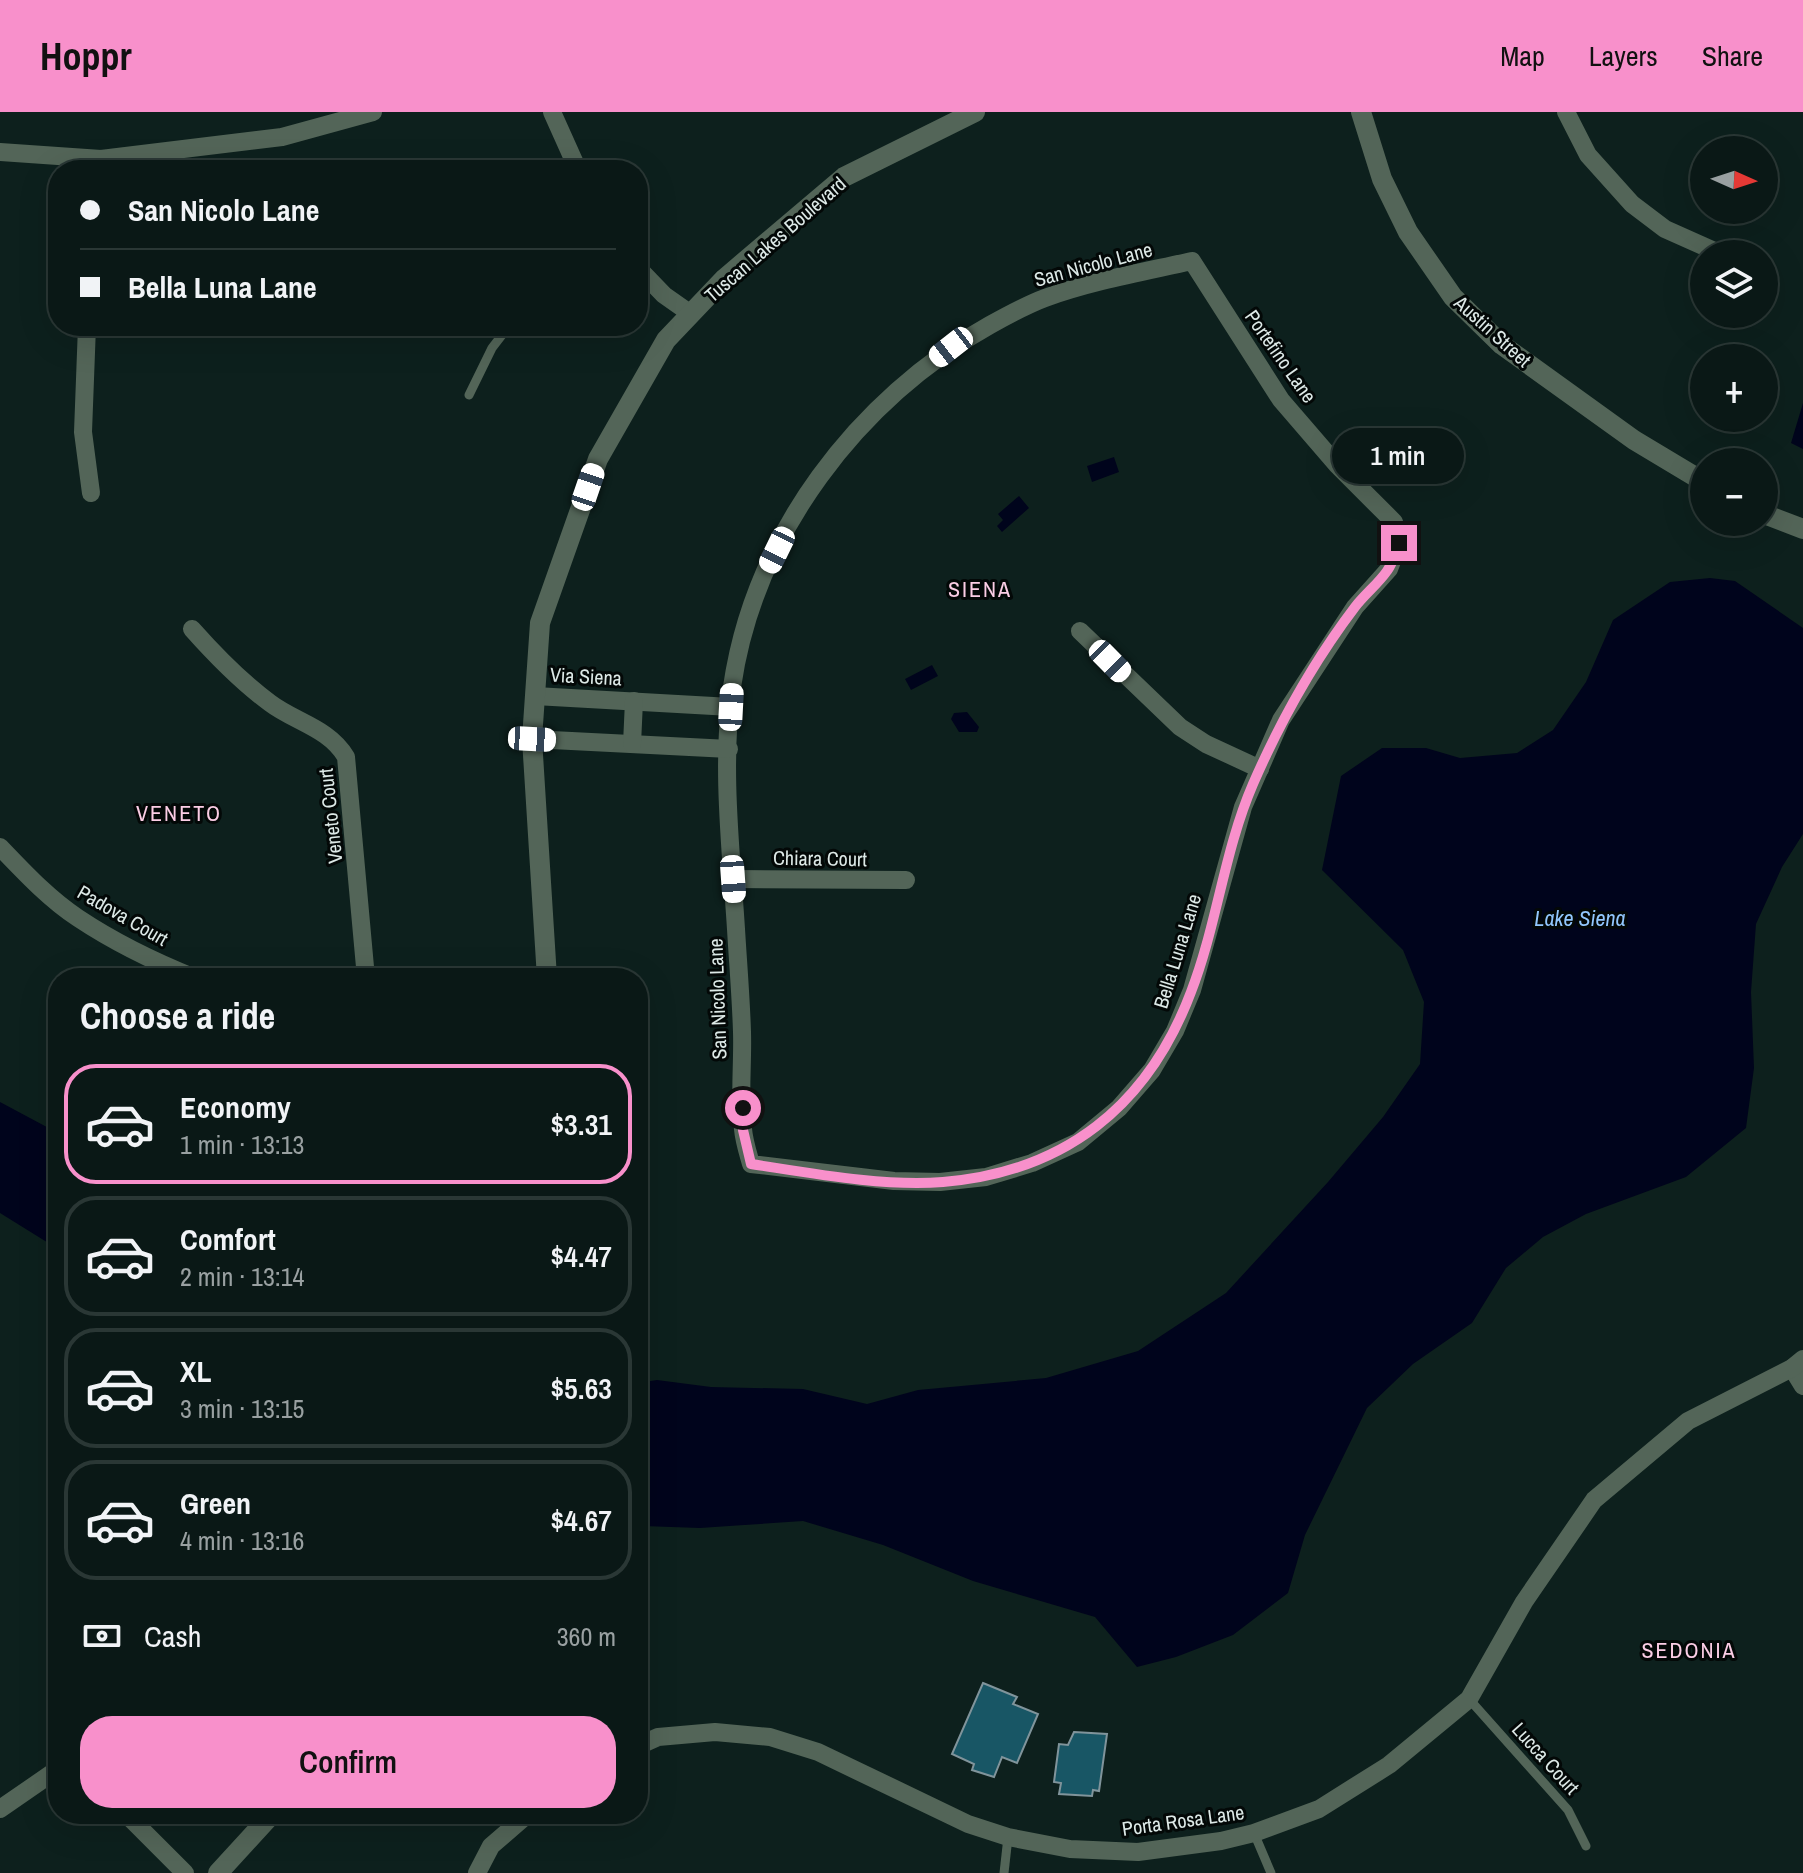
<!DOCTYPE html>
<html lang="en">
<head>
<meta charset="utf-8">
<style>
  body { margin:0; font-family:"Archivo Narrow",sans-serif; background:#13211f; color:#f1f3f6; height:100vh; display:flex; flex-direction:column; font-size:30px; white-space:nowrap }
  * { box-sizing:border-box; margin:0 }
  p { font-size:26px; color:#99a0a1 }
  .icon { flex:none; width:44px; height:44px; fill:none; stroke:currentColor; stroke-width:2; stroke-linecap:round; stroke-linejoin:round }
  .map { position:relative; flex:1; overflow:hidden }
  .drawer { position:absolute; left:48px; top:856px; width:600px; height:856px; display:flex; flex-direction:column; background:#0a1816; border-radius:32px; box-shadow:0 8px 32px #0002,0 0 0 2px #2a3735 }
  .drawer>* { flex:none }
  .banner { position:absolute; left:48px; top:48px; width:600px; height:176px; border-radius:32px; box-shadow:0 8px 32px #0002,0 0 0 2px #2a3735; display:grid; align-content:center; height:176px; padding:0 32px; background:#0a1816 }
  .needle { width:52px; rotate:93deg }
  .controls { position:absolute; left:1690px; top:24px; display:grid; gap:16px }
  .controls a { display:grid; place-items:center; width:88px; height:88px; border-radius:50%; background:#0a1816; box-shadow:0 8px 32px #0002,0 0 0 2px #2a3735; font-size:40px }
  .end { position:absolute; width:36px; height:36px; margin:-18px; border:10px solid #f890cb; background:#111; box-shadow:0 0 0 4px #111 }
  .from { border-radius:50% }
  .bubble { position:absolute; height:56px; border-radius:28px; background:#0a1816; box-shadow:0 8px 32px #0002,0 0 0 2px #2a3735; font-size:26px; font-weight:600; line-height:56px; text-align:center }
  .car { position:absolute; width:24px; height:48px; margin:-24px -12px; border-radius:10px; box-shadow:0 0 6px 2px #0007; background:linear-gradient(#fff 24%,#345 0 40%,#fff 0 76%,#345 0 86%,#fff 0) }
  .banner b { display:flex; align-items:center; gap:28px; height:76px; font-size:30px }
  .banner b+b { border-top:2px solid #2a3735 }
  .banner i { width:20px; height:20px; background:#f1f3f6 }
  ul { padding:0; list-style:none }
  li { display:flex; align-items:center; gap:24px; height:120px; margin:0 16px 12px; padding:0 16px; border:4px solid #2a3735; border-radius:32px }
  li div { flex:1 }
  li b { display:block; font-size:30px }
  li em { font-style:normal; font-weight:600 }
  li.on { border-color:#f890cb }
  li>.icon { width:72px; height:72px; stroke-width:1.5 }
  h2 { padding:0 32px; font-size:36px; line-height:96px }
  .pay { display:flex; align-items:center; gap:20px; height:88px; padding:0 32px; font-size:30px }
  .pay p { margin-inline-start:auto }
  .cta { display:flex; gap:16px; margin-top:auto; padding:16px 32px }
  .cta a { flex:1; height:92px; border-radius:32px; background:#f890cb; color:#111; font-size:32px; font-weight:600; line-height:92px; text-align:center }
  header { display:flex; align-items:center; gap:48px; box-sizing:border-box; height:112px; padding:0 40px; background:#f890cb; color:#111 }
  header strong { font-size:38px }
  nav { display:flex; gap:44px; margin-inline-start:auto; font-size:28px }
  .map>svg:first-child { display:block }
  .water { fill:#00041c }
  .building { fill:#185665; stroke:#80949b; stroke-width:2 }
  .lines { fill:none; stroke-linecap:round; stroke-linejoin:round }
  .service { stroke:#536558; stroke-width:9 }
  .minor { stroke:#536558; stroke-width:18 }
  .tertiary { stroke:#536558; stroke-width:20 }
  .route { stroke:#f890cb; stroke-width:10 }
  .labels { text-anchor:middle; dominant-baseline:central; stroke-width:6; stroke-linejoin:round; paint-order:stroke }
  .street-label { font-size:20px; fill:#dde9e7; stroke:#030807 }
  .neighbourhood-label { font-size:22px; letter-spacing:2px; fill:#fbcde5; stroke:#030807 }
  .water-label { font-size:22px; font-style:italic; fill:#92c7fe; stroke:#030807 }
</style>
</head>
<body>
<header>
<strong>Hoppr</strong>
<nav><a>Map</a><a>Layers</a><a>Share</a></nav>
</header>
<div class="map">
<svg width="1803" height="1761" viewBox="0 0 1803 1761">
  <rect width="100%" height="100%" fill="#0d201d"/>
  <g class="water">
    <polygon points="1803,291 1803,337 1791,331"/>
    <polygon points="1114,345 1119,360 1092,370 1087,354"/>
    <polygon points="1019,384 1029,396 1002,420 997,414 1003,408 998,402"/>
    <polygon points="1710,466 1735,469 1803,516 1803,722 1782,755 1756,812 1751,880 1754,956 1746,1016 1686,1065 1586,1102 1543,1125 1506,1156 1472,1211 1413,1252 1367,1296 1305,1423 1288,1481 1233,1523 1176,1545 1137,1555 1095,1505 973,1469 883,1433 803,1409 700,1416 643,1414 638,1412 638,1271 657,1268 711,1275 803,1277 867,1292 918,1278 1046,1266 1138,1239 1226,1181 1328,1070 1383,1005 1420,952 1424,890 1403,838 1322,758 1341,664 1382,636 1426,636 1460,646 1517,641 1553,618 1586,570 1613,508 1670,470"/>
    <polygon points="932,553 938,564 911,578 905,567"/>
    <polygon points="967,600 979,615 977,620 959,620 951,607 954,601"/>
    <polygon points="0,990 58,1021 58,1137 0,1101"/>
  </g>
  <g class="building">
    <polygon points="983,1571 1017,1585 1013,1592 1038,1602 1017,1651 1002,1645 994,1665 972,1658 974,1652 952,1642"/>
    <polygon points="1074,1620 1107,1622 1099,1679 1093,1678 1092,1684 1059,1682 1061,1671 1054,1670 1059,1632 1068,1633"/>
  </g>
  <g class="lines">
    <g class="service">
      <polyline points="469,283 492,236 509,214"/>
      <polyline points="1469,1587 1568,1698 1586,1734"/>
      <polyline points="1254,1721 1271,1761"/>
      <polyline points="1004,1761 1008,1725"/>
    </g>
    <g class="minor">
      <polyline points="552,0 578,58"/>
      <polyline points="1566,0 1588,43 1632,92 1665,117 1721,142"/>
      <polyline points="0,40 101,47 282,25 373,0"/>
      <path d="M1192,149L1281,288L1337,353L1394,410L1399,431L1389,457L1355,495L1281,608L1243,695L1192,878L1175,919L1152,958L1119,996L1078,1030L1032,1051L986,1065L940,1070L894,1069L751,1052C748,1041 744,1029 743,1017C739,985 743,952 742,920C741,886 738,851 736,817C731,738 721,654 732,575C754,423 858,286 990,213C1008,203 1026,193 1045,186C1092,169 1143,160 1192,149Z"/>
      <polyline points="638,156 664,183 691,202"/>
      <polyline points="87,214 83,320 91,381"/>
      <path d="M192,517C216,544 240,569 270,591C295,610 329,616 346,645L366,866"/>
      <polyline points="1080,519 1180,615 1206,632 1260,657"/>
      <polyline points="535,584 731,595"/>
      <polyline points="532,627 729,637"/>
      <polyline points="632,632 634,589"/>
      <path d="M0,735C24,760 49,787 78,806C114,830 155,850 195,866"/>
      <polyline points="733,767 906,768"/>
      <polyline points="1792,1256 1803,1274"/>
      <polyline points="638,1634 658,1625 715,1620 770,1625 818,1640 968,1712 1008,1725 1070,1737 1138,1740 1221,1729 1254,1721 1319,1697 1389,1653 1469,1587 1524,1490 1594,1388 1688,1309 1792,1256 1803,1247"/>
      <polyline points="0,1697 58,1657"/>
      <polyline points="126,1702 185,1761"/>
      <polyline points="477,1761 491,1734 528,1702"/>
    </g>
    <g class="tertiary">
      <polyline points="1361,0 1382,67 1408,120 1453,185 1502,233 1634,328 1704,370"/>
      <polyline points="1764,402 1803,417"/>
      <polyline points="547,866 532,627 540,511 598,347 666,228 725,166 844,65 975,0"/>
      <polyline points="218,1761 272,1702"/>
    </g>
  </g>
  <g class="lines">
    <path class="route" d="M743,996V1018L751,1052C810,1061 884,1075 943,1070C1065,1060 1148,994 1191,880C1217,813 1224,739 1253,672C1280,610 1314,549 1355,495C1365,482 1378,472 1387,459C1393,451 1396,440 1399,431"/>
  </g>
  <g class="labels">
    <g class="street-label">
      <text transform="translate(775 127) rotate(-41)">Tuscan Lakes Boulevard</text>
      <text transform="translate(1093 152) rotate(-15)">San Nicolo Lane</text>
      <text transform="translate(1493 219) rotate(42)">Austin Street</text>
      <text transform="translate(1281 244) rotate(55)">Portefino Lane</text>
      <text transform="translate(586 564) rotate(3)">Via Siena</text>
      <text transform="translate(330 704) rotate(-96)">Veneto Court</text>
      <text transform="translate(820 746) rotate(1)">Chiara Court</text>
      <text transform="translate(123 803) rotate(30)">Padova Court</text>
      <text transform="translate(1177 839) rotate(-73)">Bella Luna Lane</text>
      <text transform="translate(717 887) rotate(-92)">San Nicolo Lane</text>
      <text transform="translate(1546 1646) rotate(48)">Lucca Court</text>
      <text transform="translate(1183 1708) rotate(-8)">Porta Rosa Lane</text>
    </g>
    <g class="neighbourhood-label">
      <text x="980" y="477">SIENA</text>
      <text x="179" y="701">VENETO</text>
      <text x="1689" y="1538">SEDONIA</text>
    </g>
    <g class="water-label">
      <text x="1580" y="806">Lake Siena</text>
    </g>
  </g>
</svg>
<div class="controls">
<a><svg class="needle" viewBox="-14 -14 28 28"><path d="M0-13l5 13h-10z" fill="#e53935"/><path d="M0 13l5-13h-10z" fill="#99a0a1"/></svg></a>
<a><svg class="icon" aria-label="layers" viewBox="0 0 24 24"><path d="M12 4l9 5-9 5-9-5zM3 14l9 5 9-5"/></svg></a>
<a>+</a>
<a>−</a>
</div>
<i class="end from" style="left:743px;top:996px"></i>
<i class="end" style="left:1399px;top:431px"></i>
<div class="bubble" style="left:1332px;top:316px;width:132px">1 min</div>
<i class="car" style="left:951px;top:235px;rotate:232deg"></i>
<i class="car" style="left:588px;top:375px;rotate:19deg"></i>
<i class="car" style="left:777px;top:438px;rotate:206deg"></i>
<i class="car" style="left:1110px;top:549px;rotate:135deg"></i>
<i class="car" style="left:731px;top:595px;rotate:3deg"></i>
<i class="car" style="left:532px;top:627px;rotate:93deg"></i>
<i class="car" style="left:733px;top:767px;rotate:176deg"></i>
<div class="banner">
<b><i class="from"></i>San Nicolo Lane</b>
<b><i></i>Bella Luna Lane</b>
</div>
<section class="drawer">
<h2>Choose a ride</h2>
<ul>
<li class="on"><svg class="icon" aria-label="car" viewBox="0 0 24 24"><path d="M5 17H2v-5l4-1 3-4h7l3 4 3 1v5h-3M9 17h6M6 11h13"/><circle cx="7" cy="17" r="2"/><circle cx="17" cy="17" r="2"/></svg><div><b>Economy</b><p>1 min · 13:13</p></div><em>$3.31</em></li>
<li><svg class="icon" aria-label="car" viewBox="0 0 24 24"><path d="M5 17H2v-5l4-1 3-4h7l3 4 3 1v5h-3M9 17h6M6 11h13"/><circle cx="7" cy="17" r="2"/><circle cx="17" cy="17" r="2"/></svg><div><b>Comfort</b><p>2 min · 13:14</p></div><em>$4.47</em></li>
<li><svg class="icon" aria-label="car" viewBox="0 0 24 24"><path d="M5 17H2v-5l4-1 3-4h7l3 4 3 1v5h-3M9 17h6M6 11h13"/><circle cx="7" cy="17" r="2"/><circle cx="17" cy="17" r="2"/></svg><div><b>XL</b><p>3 min · 13:15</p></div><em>$5.63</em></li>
<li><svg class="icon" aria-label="car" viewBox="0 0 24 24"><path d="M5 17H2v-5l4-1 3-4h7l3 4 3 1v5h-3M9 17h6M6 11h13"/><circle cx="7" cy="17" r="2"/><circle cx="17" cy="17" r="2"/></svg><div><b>Green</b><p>4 min · 13:16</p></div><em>$4.67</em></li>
</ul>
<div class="pay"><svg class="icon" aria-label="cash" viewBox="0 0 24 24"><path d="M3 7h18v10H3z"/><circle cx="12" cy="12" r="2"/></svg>Cash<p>360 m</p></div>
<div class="cta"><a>Confirm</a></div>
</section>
</div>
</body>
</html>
